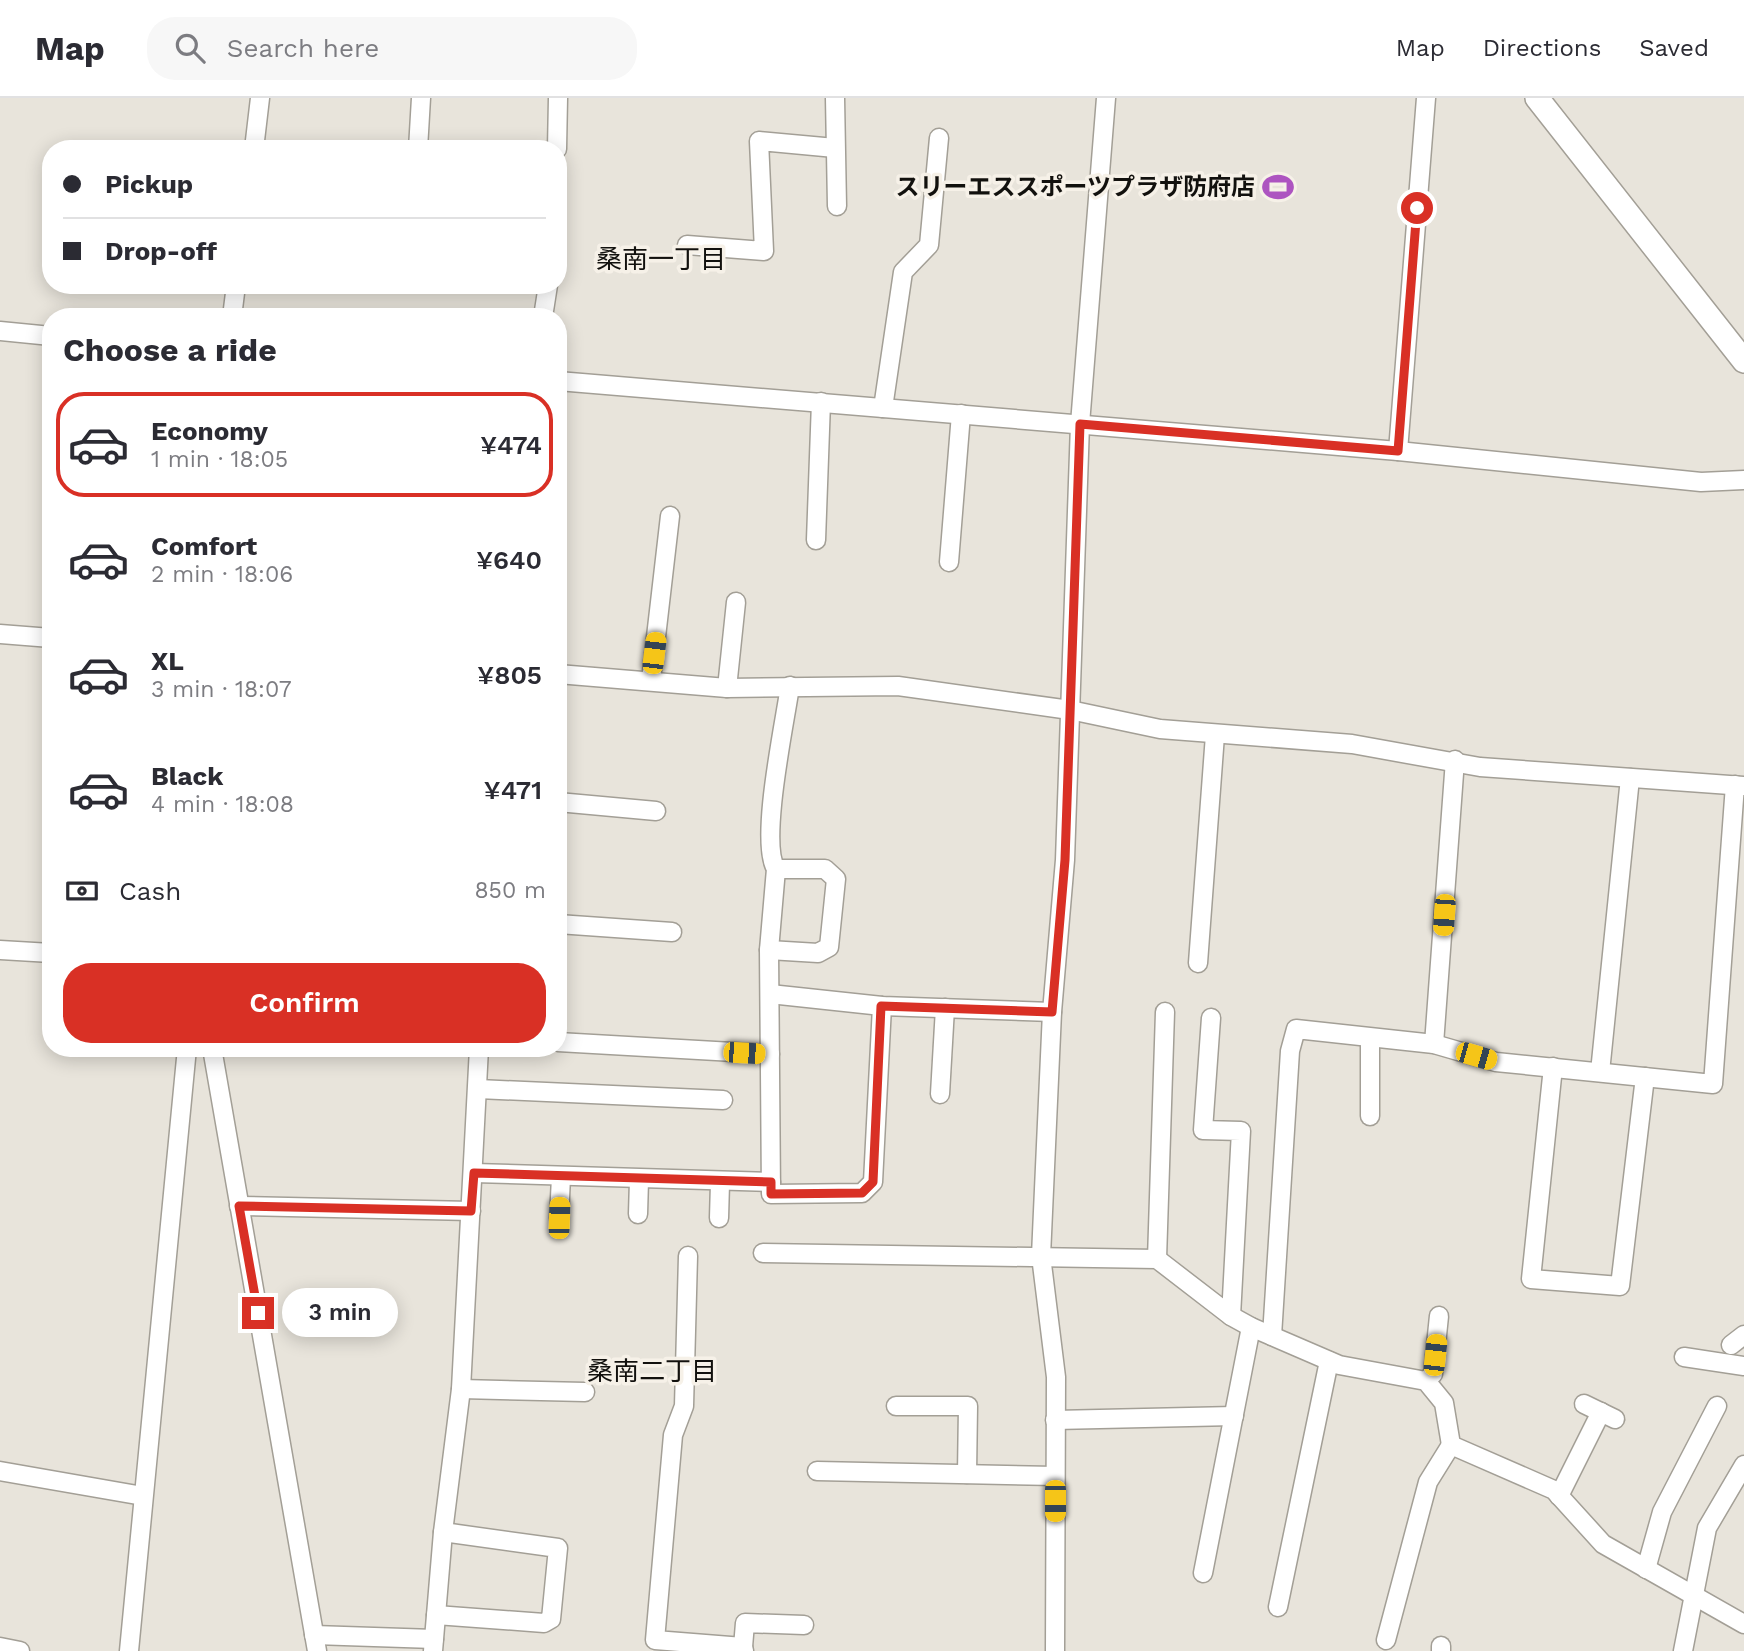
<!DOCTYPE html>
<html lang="en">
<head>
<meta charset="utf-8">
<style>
  body { margin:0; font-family:"Work Sans","Noto Sans JP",sans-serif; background:#f7f7f7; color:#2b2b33; height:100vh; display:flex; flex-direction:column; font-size:26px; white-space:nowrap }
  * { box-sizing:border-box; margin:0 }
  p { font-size:23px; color:#7c7c81 }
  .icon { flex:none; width:38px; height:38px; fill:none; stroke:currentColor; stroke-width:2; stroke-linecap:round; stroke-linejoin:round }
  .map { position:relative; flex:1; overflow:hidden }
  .drawer { position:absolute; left:42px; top:210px; width:525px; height:749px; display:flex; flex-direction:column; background:#fff; border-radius:28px; box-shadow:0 4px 18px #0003 }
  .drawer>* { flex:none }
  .guide { position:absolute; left:42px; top:42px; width:525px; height:154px; border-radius:28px; box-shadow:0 4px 18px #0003; display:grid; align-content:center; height:154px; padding:0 21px; background:#fff }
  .end { position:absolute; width:32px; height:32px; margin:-16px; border:9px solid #d93025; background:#fff; box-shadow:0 0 0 4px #fff }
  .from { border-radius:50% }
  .bubble { position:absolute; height:49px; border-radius:24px; background:#fff; box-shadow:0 4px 18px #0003; font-size:23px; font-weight:600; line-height:49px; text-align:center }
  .car { position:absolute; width:21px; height:42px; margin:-21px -10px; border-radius:9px; box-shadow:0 0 5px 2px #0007; background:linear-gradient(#f5c518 24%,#345 0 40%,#f5c518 0 76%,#345 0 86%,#f5c518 0) }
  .guide b { display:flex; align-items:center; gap:24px; height:66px; font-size:26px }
  .guide b+b { border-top:2px solid #e1e1e2 }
  .guide i { width:18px; height:18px; background:#2b2b33 }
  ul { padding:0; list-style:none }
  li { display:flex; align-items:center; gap:21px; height:105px; margin:0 14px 10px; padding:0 7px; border:4px solid transparent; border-radius:28px }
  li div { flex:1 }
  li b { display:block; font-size:26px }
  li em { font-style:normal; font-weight:600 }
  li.active { border-color:#d93025 }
  li>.icon { width:63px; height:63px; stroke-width:1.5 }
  h2 { padding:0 21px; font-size:32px; line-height:84px }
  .pay { display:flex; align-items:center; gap:18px; height:77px; padding:0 21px; font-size:26px }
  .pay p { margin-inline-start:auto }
  .action { display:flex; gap:14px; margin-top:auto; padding:14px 21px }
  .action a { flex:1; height:80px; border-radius:28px; background:#d93025; color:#fff; font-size:28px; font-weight:600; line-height:80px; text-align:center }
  header { display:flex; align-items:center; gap:42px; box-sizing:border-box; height:98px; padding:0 35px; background:#fff; border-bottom:2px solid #e1e1e2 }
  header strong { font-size:33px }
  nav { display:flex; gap:38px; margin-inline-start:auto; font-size:24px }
  .search { width:490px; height:63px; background:#f7f7f7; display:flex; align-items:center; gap:18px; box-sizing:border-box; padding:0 24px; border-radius:28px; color:#7c7c81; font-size:26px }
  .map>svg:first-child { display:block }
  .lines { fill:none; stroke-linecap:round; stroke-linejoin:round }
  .minor-casing { stroke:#a39f96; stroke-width:21 }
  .major-casing { stroke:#a39f96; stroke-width:26 }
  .minor { stroke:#fff; stroke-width:18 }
  .major { stroke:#fff; stroke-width:23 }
  .route { stroke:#d93025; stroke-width:9 }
  .labels { text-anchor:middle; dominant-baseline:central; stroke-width:7; stroke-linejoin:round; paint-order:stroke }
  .poi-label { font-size:24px; font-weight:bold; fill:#12110e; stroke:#f6f1e8; text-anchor:end }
  .neighbourhood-label { font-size:26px; fill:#12110e; stroke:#f6f1e8 }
</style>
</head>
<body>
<header>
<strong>Map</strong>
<div class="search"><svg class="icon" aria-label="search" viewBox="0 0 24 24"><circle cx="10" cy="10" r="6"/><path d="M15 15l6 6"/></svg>Search here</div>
<nav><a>Map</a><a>Directions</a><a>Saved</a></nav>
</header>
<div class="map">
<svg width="1744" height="1553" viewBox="0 0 1744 1553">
  <rect width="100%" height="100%" fill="#e8e4db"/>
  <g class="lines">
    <defs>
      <g id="minor">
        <polyline points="835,0 837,108"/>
        <polyline points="254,51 260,0"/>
        <polyline points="418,51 421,0"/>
        <polyline points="557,51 558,0"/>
        <polyline points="687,147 764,153 759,43 835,50"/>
        <polyline points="232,219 236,187"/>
        <polyline points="543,219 548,187"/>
        <polyline points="0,233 51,238"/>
        <polyline points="558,283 1398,353 1701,384 1744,382"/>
        <polyline points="883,310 903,174 929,147 939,40"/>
        <polyline points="1398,353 1426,0"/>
        <polyline points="816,442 821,304"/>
        <polyline points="949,464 961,316"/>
        <polyline points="0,536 51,540"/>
        <polyline points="558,576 727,590 898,588 1070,612 1160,631 1352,646 1480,669 1744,688"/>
        <polyline points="651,582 670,418"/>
        <path d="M790,588C785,624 759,744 776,771L769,852L771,1096L862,1095L873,1084L882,908"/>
        <polyline points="727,590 736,504"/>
        <polyline points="558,704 656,713"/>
        <polyline points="558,826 672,834"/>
        <polyline points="0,852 51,855"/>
        <polyline points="769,852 818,855 829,849 836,781 825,771 776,771"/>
        <polyline points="1198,865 1215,637"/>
        <polyline points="770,896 882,908 1052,914"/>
        <polyline points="1211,920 1203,1032 1241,1033 1231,1218"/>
        <polyline points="558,944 770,956"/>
        <polyline points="1434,946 1455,662"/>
        <polyline points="212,950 317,1553"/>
        <polyline points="1553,969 1531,1181 1620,1188 1645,979"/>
        <polyline points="1600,974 1630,680"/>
        <polyline points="478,991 723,1002"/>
        <polyline points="940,996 945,910"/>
        <polyline points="1370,1018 1370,940"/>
        <polyline points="474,1075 771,1084"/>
        <polyline points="239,1108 471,1113"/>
        <polyline points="638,1116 639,1082"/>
        <polyline points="559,1120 561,1079"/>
        <polyline points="719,1120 720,1085"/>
        <polyline points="763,1155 1157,1161 1231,1218 1251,1229 1339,1267 1426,1283 1444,1305 1451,1347 1554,1392 1603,1446 1744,1526"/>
        <polyline points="688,1158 684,1308 673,1337 655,1542 743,1549 744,1553"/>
        <polyline points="1157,1161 1165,914"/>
        <polyline points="1272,1238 1290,953 1296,931 1434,946 1496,964 1713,986 1735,687"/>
        <polyline points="1731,1247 1744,1237"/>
        <polyline points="1684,1259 1744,1268"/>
        <polyline points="1426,1283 1433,1276 1439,1218"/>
        <polyline points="461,1291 585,1294"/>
        <polyline points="1584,1306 1615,1321"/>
        <polyline points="896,1308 968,1308 967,1376"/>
        <polyline points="1055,1322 1234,1318"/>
        <polyline points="0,1373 143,1398"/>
        <polyline points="817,1373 1055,1378"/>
        <polyline points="1559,1398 1601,1314"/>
        <polyline points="1646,1471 1662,1414 1717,1308"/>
        <polyline points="1203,1475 1251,1229"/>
        <polyline points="1278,1509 1329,1263"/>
        <polyline points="436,1517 544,1525 551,1521 558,1450 443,1434"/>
        <polyline points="314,1537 434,1541"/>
        <polyline points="1386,1542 1428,1384 1451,1347"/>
        <polyline points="0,1549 20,1553"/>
        <polyline points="743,1549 745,1525 804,1527"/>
        <polyline points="129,1553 187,950"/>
        <polyline points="433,1553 443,1434 461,1291 479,950"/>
        <polyline points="1055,1553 1056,1279 1041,1158 1052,914 1065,762 1080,326 1106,0"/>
        <polyline points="1441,1553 1441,1548"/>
        <polyline points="1683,1553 1707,1430 1744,1367"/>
      </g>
      <polyline id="major" points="1537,0 1744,263"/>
    </defs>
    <use href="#minor" class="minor-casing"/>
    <use href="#major" class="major-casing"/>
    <use href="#minor" class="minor"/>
    <use href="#major" class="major"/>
  </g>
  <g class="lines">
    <polyline class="route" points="258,1215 239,1108 471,1113 474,1075 771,1084 771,1096 862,1095 873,1084 881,908 1052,914 1065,762 1080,326 1398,353 1417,110"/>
  </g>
  <defs>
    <symbol id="stadium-bare" viewBox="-9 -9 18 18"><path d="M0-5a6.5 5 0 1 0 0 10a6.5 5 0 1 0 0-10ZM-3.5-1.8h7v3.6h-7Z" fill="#ad54c0" stroke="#f6f1e8" stroke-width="2.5" paint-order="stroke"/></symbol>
  </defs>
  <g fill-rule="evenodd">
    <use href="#stadium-bare" x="1256" y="67" width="44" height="44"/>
  </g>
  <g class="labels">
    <g class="poi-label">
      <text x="1255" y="89">スリーエススポーツプラザ防府店</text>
    </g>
    <g class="neighbourhood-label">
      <text x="661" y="161">桑南一丁目</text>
      <text x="652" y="1273">桑南二丁目</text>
    </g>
  </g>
</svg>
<i class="end from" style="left:1417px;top:110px"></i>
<i class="end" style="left:258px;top:1215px"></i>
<div class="bubble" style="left:282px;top:1190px;width:116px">3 min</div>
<i class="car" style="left:654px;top:555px;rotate:7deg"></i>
<i class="car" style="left:1444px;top:817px;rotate:184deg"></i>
<i class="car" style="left:744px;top:955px;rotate:93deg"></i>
<i class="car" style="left:1476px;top:958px;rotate:106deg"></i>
<i class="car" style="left:559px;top:1120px;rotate:2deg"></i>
<i class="car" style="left:1435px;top:1257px;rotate:6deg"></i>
<i class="car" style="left:1055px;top:1403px;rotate:180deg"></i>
<div class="guide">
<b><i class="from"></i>Pickup</b>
<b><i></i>Drop-off</b>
</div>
<section class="drawer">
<h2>Choose a ride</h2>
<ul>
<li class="active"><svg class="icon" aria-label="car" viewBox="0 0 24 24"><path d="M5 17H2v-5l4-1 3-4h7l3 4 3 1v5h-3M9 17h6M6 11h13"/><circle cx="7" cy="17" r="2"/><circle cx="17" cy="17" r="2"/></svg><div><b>Economy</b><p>1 min · 18:05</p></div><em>¥474</em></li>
<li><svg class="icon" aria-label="car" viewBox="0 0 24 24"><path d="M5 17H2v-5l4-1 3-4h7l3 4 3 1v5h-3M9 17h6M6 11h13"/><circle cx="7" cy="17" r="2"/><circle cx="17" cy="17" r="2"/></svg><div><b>Comfort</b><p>2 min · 18:06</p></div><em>¥640</em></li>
<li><svg class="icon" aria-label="car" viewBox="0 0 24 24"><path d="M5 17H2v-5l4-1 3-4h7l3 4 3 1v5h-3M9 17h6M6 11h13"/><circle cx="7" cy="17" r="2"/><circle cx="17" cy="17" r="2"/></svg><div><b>XL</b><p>3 min · 18:07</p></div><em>¥805</em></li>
<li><svg class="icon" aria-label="car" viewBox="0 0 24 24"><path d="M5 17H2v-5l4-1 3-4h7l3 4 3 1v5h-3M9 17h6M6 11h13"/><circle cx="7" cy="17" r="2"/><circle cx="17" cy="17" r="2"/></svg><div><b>Black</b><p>4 min · 18:08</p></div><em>¥471</em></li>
</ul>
<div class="pay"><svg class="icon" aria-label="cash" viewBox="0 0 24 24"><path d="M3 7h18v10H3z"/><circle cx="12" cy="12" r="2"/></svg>Cash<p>850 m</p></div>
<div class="action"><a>Confirm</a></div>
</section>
</div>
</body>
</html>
